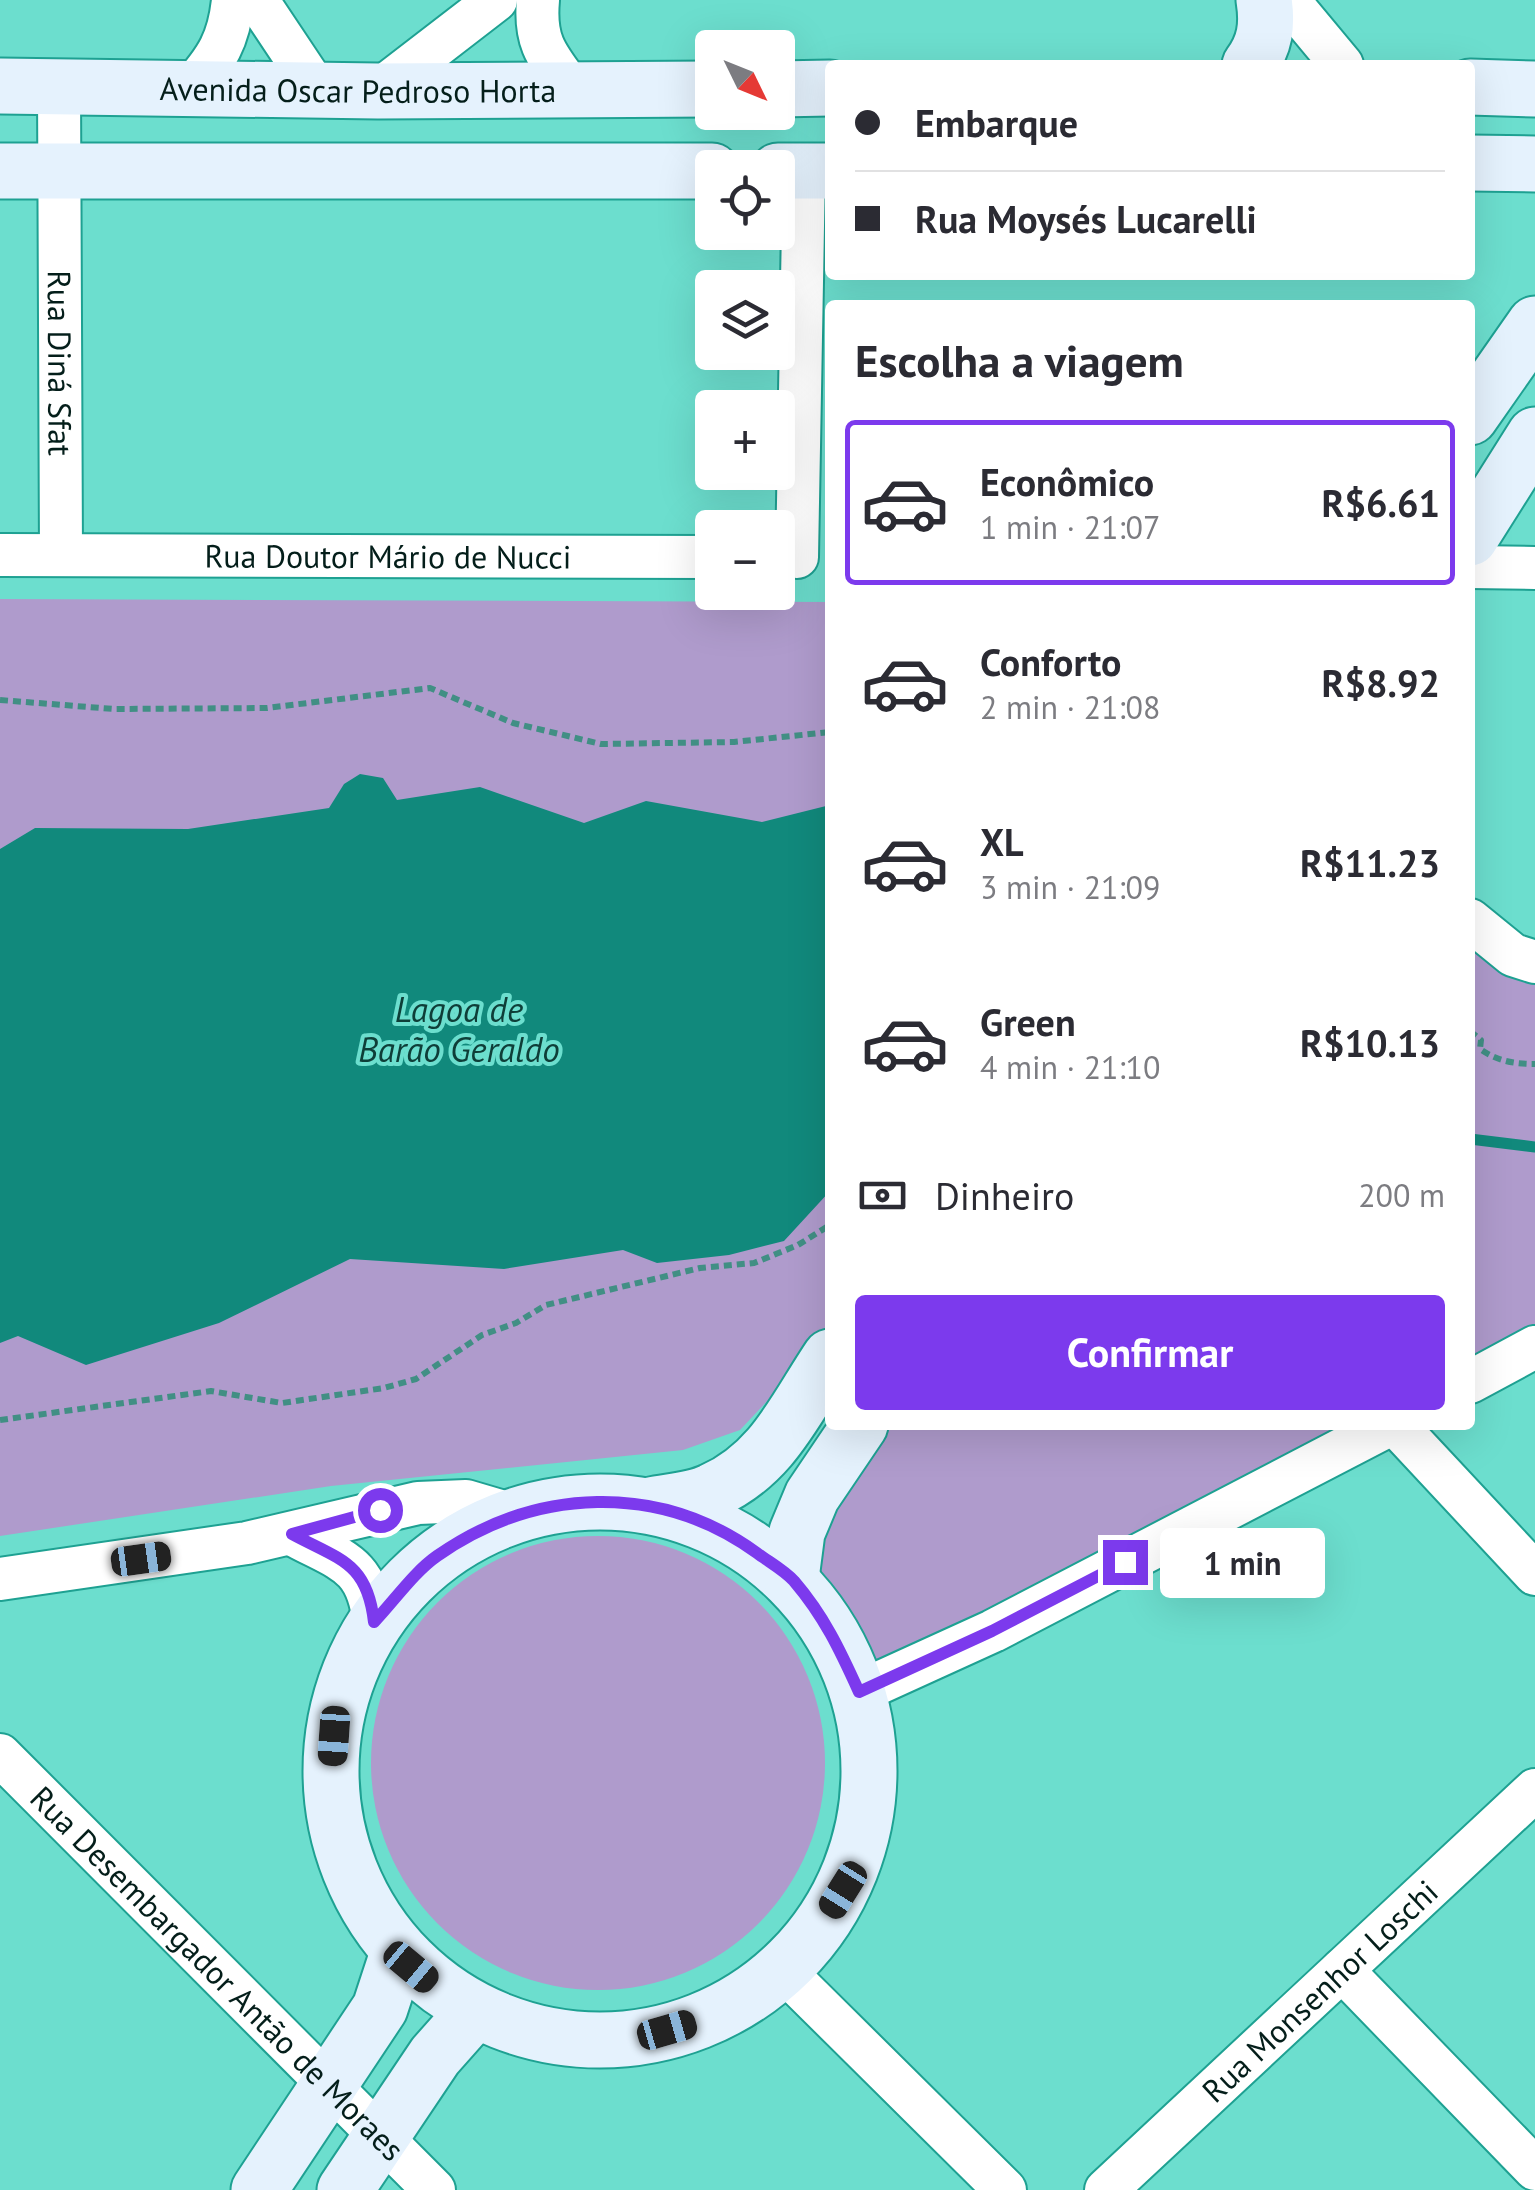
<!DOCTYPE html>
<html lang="pt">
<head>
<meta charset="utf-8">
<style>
  body { margin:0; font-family:"PT Sans",sans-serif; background:#f2f2f3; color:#2b2b33; height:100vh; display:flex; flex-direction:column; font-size:38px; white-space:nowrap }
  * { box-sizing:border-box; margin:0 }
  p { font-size:32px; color:#7c7c81 }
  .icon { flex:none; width:55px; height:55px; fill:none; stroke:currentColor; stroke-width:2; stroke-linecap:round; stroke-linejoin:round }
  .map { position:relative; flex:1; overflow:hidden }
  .panel { position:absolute; left:825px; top:300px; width:650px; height:1130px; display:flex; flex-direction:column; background:#fff; border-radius:10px; box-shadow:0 10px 40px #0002 }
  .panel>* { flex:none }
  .hud { position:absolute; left:825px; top:60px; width:650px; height:220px; border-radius:10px; box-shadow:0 10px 40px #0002; display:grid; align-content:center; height:220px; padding:0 30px; background:#fff }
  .needle { width:65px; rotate:133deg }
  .controls { position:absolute; left:695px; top:30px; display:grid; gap:20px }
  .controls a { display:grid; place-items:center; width:100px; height:100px; border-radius:10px; background:#fff; box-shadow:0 10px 40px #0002; font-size:50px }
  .end { position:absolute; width:45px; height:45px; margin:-22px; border:12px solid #7c3aed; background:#fff; box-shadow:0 0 0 5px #fff }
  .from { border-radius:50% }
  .bubble { position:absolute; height:70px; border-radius:10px; background:#fff; box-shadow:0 10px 40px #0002; font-size:32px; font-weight:600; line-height:70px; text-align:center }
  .car { position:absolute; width:30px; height:60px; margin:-30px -15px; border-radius:12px; box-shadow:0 0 8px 2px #0007; background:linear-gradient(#222 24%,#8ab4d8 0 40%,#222 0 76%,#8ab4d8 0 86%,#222 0) }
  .hud b { display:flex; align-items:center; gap:35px; height:95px; font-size:38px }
  .hud b+b { border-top:2px solid #e1e1e2 }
  .hud i { width:25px; height:25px; background:#2b2b33 }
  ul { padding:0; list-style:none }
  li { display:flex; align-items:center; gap:30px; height:165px; margin:0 20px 15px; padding:0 10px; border:5px solid transparent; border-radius:10px }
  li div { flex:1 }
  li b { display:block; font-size:38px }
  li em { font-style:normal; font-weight:600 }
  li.on { border-color:#7c3aed }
  li>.icon { width:90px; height:90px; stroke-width:1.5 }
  h2 { padding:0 30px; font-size:45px; line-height:120px }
  .pay { display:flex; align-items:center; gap:25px; height:110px; padding:0 30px; font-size:38px }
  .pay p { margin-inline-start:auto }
  .button { display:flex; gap:20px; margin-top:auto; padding:20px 30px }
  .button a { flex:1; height:115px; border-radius:10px; background:#7c3aed; color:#fff; font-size:40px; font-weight:600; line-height:115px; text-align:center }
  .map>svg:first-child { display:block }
  .green { fill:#af9bcc }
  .water { fill:#11897c }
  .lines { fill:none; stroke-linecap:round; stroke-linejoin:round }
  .stream { stroke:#11897c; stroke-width:11 }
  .minor-casing { stroke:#1ea192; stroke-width:46 }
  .secondary-casing { stroke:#1ea192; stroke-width:59 }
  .path { stroke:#418f84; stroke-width:6; stroke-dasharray:8 5; stroke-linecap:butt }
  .minor { stroke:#fff; stroke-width:42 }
  .secondary { stroke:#e5f2fd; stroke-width:55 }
  .route { stroke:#7c3aed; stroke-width:12 }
  .labels { text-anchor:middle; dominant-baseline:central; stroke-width:8; stroke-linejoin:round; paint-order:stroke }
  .street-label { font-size:32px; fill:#041e1a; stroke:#6cdece }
  .water-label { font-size:35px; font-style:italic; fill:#0e3e38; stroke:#6cdece }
</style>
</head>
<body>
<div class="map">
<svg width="1535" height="2190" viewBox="0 0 1535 2190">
  <rect width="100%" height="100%" fill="#6cdece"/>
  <g class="green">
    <polygon points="0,599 830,602 830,1321 802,1364 740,1430 683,1450 331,1486 0,1536"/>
    <polygon points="1470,920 1535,962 1535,1347 1470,1382"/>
    <polygon points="860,1425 1389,1425 859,1692 832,1631 791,1578"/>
    <circle cx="598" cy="1763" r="227"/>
  </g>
  <polygon class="water" points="360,774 383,778 397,800 480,787 584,823 646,801 762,822 830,805 830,1191 784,1241 729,1255 657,1263 623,1250 504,1269 350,1259 219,1323 86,1365 18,1336 0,1343 0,849 35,828 188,829 329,808 344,784"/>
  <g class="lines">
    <polyline class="stream" points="1470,1139 1535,1147"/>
    <defs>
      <g id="minor">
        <polyline points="257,0 317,90"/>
        <path d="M538,0C534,44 548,57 573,91"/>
        <polyline points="1288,0 1342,65"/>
        <path id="s1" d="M59,88L61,555"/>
        <path d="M190,89C217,59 229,40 233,0"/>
        <polyline points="378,91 496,0"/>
        <path id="s2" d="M0,555L712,557"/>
        <polyline points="797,557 804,171"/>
        <polyline points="1470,567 1535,568"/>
        <polyline points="1470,920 1513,955 1535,962"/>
        <polyline points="1470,1382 1535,1347"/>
        <polyline points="1396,1425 1535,1574"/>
        <path d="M292,1534C341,1561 367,1562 374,1622"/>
        <polyline points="0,1579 247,1543 418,1503 466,1501 514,1515"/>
        <polyline points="859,1692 993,1631 1389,1425"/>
        <path id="s3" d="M0,1755L434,2190"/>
        <polyline points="783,1970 1005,2190"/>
        <polyline points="1342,1970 1535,2169"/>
        <path id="s4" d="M1106,2190L1535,1790"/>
      </g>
      <g id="secondary">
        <path d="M1250,65C1265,45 1268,25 1264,0"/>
        <path id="s5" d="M0,86L378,91L712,89"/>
        <polyline points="1470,87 1535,89"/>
        <polyline points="778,89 830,88"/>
        <polyline points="1470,163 1535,164"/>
        <polyline points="0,171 712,171"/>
        <polyline points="778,171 830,171"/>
        <polyline points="1470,417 1535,324"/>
        <polyline points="1470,538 1535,435"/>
        <circle cx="600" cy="1771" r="269"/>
        <path d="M651,1505C670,1501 694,1500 712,1491C773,1464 795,1409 830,1357"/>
        <polyline points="791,1578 797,1532 812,1496 860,1425"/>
        <polyline points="259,2190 380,2008 398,1953"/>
        <polyline points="345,2190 435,2056 474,2012"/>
      </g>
    </defs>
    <use href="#minor" class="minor-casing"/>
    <use href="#secondary" class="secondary-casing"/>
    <g class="path">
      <polyline points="0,700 114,709 267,708 430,688 513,723 601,744 734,742 830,732"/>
      <path d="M1470,1031L1481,1040L1480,1049C1497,1061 1514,1064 1535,1064"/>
      <polyline points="0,1420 211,1391 282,1403 384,1388 416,1379 482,1335 516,1323 546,1305 700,1268 754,1263 798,1245 830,1225"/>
      <polyline points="547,1500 571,1489 612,1484"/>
      <polyline points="408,1596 477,1543"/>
      <polyline points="814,1617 841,1662"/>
      <polyline points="366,1656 330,1797 385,1912"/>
      <polyline points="801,1940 861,1842 860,1729"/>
      <polyline points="513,2020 547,2028 667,2030 750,1987"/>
    </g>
    <use href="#minor" class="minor"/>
    <use href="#secondary" class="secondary"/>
  </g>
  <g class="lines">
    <path class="route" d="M380,1510L292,1534C340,1560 367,1562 374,1622C394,1601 414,1572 437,1556C536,1487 659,1482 757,1553C769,1562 784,1570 794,1581C824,1616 840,1650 859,1692L992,1631L1125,1562"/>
  </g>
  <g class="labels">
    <g class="street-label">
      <text stroke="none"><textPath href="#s5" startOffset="358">Avenida Oscar Pedroso Horta</textPath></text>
      <text stroke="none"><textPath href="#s1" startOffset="275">Rua Diná Sfat</textPath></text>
      <text stroke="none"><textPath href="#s2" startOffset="388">Rua Doutor Mário de Nucci</textPath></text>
      <text stroke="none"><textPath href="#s3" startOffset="308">Rua Desembargador Antão de Moraes</textPath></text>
      <text stroke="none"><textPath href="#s4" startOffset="292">Rua Monsenhor Loschi</textPath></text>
    </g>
    <g class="water-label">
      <text x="459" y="1009">Lagoa de<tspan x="459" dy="40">Barão Geraldo</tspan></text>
    </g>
  </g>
</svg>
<div class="controls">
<a><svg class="needle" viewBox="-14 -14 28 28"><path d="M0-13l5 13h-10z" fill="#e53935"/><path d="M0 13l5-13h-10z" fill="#7c7c81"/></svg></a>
<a><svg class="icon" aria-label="locate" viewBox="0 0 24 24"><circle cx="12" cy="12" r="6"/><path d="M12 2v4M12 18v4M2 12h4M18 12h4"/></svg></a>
<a><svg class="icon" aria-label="layers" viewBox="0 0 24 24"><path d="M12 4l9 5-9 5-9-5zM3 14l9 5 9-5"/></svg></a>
<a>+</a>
<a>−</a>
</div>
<i class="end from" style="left:380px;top:1510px"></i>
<i class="end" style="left:1125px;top:1562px"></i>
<div class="bubble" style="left:1160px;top:1528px;width:165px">1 min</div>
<i class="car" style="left:141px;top:1559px;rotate:82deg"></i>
<i class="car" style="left:334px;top:1736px;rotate:184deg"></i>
<i class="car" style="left:843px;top:1890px;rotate:212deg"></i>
<i class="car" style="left:411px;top:1967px;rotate:130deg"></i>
<i class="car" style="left:667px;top:2030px;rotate:74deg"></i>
<div class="hud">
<b><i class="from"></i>Embarque</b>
<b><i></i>Rua Moysés Lucarelli</b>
</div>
<section class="panel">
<h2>Escolha a viagem</h2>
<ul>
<li class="on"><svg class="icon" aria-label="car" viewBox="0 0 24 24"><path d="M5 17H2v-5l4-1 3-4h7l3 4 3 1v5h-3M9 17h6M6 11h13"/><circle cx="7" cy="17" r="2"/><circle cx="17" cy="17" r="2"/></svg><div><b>Econômico</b><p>1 min · 21:07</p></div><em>R$6.61</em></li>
<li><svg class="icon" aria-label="car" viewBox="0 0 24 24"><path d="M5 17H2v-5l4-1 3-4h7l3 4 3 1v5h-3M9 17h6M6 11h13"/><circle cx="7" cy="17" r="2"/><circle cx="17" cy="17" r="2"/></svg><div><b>Conforto</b><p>2 min · 21:08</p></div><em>R$8.92</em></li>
<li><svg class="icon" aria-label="car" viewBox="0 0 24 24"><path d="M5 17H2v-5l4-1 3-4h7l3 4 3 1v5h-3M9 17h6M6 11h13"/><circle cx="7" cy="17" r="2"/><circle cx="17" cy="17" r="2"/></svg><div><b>XL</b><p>3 min · 21:09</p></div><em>R$11.23</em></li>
<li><svg class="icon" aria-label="car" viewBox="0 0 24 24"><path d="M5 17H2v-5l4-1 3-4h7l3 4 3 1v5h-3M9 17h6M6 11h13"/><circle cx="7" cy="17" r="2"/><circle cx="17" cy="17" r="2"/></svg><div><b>Green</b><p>4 min · 21:10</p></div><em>R$10.13</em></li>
</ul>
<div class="pay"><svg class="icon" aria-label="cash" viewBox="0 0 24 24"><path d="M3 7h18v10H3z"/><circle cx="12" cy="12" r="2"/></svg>Dinheiro<p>200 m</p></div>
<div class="button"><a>Confirmar</a></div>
</section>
</div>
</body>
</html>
